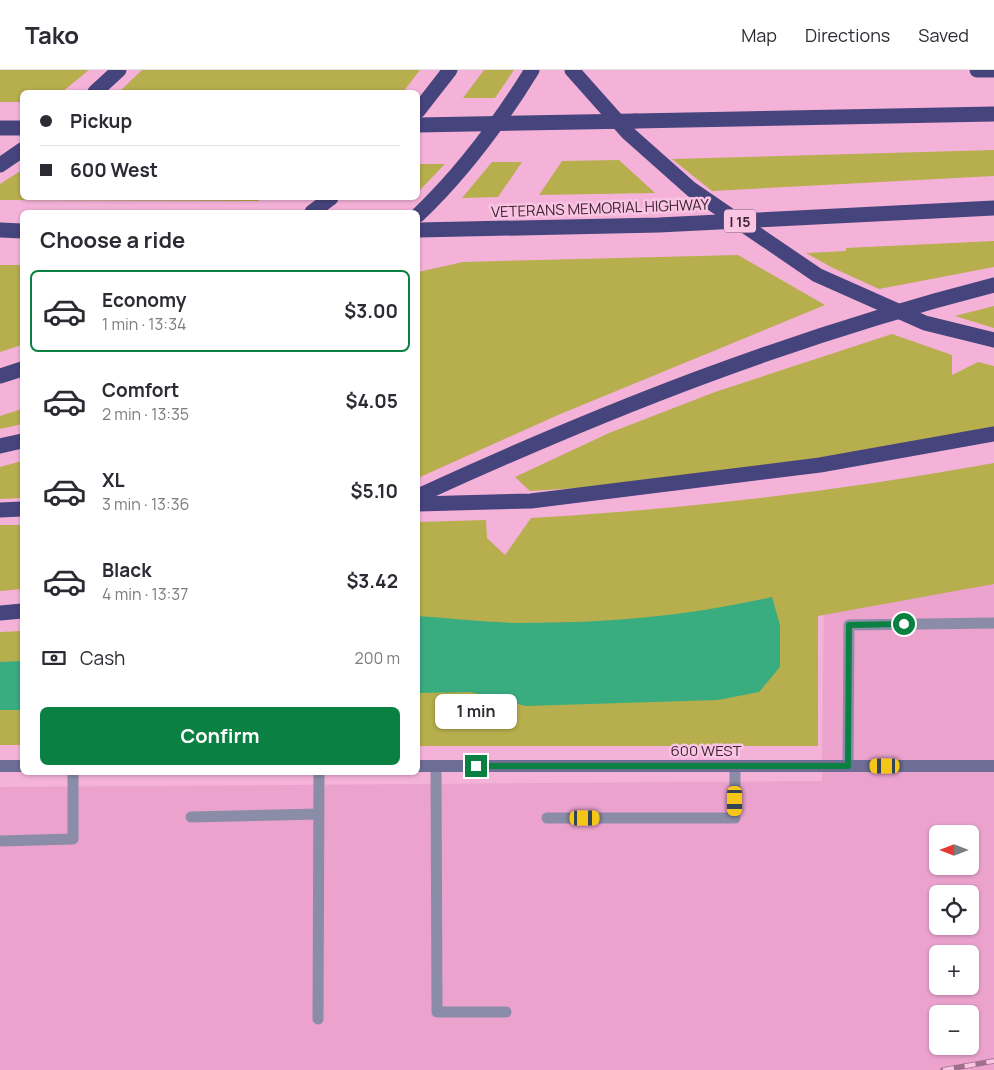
<!DOCTYPE html>
<html lang="en">
<head>
<meta charset="utf-8">
<style>
  body { margin:0; font-family:Manrope,sans-serif; background:#f2f2f3; color:#2b2b33; height:100vh; display:flex; flex-direction:column; font-size:19px; white-space:nowrap }
  * { box-sizing:border-box; margin:0 }
  p { font-size:16px; color:#7c7c81 }
  .icon { flex:none; width:28px; height:28px; fill:none; stroke:currentColor; stroke-width:2; stroke-linecap:round; stroke-linejoin:round }
  .map { position:relative; flex:1; overflow:hidden }
  .sheet { position:absolute; left:20px; top:140px; width:400px; height:565px; display:flex; flex-direction:column; background:#fff; border-radius:8px; box-shadow:0 1px 4px #0004 }
  .sheet>* { flex:none }
  .guide { position:absolute; left:20px; top:20px; width:400px; height:110px; border-radius:8px; box-shadow:0 1px 4px #0004; display:grid; align-content:center; height:110px; padding:0 20px; background:#fff }
  .needle { width:32px; rotate:270deg }
  .tools { position:absolute; left:929px; top:755px; display:grid; gap:10px }
  .tools a { display:grid; place-items:center; width:50px; height:50px; border-radius:8px; background:#fff; box-shadow:0 1px 4px #0004; font-size:25px }
  .end { position:absolute; width:22px; height:22px; margin:-11px; border:6px solid #0b8043; background:#fff; box-shadow:0 0 0 2px #fff }
  .from { border-radius:50% }
  .bubble { position:absolute; height:35px; border-radius:8px; background:#fff; box-shadow:0 1px 4px #0004; font-size:16px; font-weight:700; line-height:35px; text-align:center }
  .car { position:absolute; width:15px; height:30px; margin:-15px -8px; border-radius:6px; box-shadow:0 0 4px 1px #0007; background:linear-gradient(#f5c518 24%,#345 0 40%,#f5c518 0 76%,#345 0 86%,#f5c518 0) }
  .guide b { display:flex; align-items:center; gap:18px; height:48px; font-size:19px }
  .guide b+b { border-top:1px solid #e1e1e2 }
  .guide i { width:12px; height:12px; background:#2b2b33 }
  ul { padding:0; list-style:none }
  li { display:flex; align-items:center; gap:15px; height:82px; margin:0 10px 8px; padding:0 10px; border:2px solid transparent; border-radius:8px }
  li div { flex:1 }
  li b { display:block; font-size:19px }
  li em { font-style:normal; font-weight:700 }
  li.active { border-color:#0b8043 }
  li>.icon { width:45px; height:45px; stroke-width:1.5 }
  h2 { padding:0 20px; font-size:22px; line-height:60px }
  .pay { display:flex; align-items:center; gap:12px; height:55px; padding:0 20px; font-size:19px }
  .pay p { margin-inline-start:auto }
  .primary-button { display:flex; gap:10px; margin-top:auto; padding:10px 20px }
  .primary-button a { flex:1; height:58px; border-radius:8px; background:#0b8043; color:#fff; font-size:20px; font-weight:700; line-height:58px; text-align:center }
  header { display:flex; align-items:center; gap:30px; box-sizing:border-box; height:70px; padding:0 25px; background:#fff; border-bottom:1px solid #e1e1e2 }
  header strong { font-size:24px }
  nav { display:flex; gap:28px; margin-inline-start:auto; font-size:18px }
  .map>svg:first-child { display:block }
  .built { fill:#eba3ce; fill-rule:evenodd }
  .green { fill:#b7ae4d }
  .water { fill:#39ac80 }
  .lines { fill:none; stroke-linecap:round; stroke-linejoin:round }
  .lane { stroke:#8b8ca7; stroke-width:11 }
  .secondary { stroke:#6d6d95; stroke-width:12 }
  .highway { stroke:#46447c; stroke-width:15 }
  .rail-casing { stroke:#9f6f8b; stroke-width:5.5 }
  .rail { stroke:#fac4e3; stroke-width:4; stroke-dasharray:11; stroke-linecap:butt }
  .highway-bridge { stroke:#46447c; stroke-width:15 }
  .route { stroke:#0b8043; stroke-width:6 }
  .labels { text-anchor:middle; dominant-baseline:central; stroke-width:5; stroke-linejoin:round; paint-order:stroke }
  .shield { fill:#fac4e3; stroke:#765468; stroke-width:1 }
  .shield-label { font-size:14px; font-weight:bold; fill:#3e2433 }
  .street-label { font-size:15px; fill:#3e2433; stroke:#fac4e3 }
</style>
</head>
<body>
<header>
<strong>Tako</strong>
<nav><a>Map</a><a>Directions</a><a>Saved</a></nav>
</header>
<div class="map">
<svg width="994" height="1000" viewBox="0 0 994 1000">
  <rect width="100%" height="100%" fill="#f5b2d9"/>
  <path class="built" d="M994,461V1000H0V717L822,711L824,510ZM938,764H970V796H938ZM938,824H970V856H938ZM938,884H970V916H938ZM938,944H970V976H938Z"/>
  <g class="green">
    <polygon points="0,0 89,0 62,22 22,22 22,32 0,32"/>
    <polygon points="142,0 420,0 403,22 119,22"/>
    <polygon points="484,0 514,0 495,28 463,28"/>
    <polygon points="994,80 994,106 712,121 672,89"/>
    <polygon points="619,90 655,123 539,125 562,91"/>
    <polygon points="492,92 522,92 498,127 462,128"/>
    <polygon points="418,94 445,94 418,122"/>
    <polygon points="22,100 22,128 259,128 259,131 0,130 0,114"/>
    <polygon points="994,171 994,197 879,219 831,197 806,183 846,181 846,178"/>
    <polygon points="738,185 825,235 558,345 418,408 418,202 463,192"/>
    <polygon points="0,195 22,195 22,275 0,282"/>
    <polygon points="994,236 994,258 955,246"/>
    <polygon points="892,264 952,285 952,305 978,292 994,296 994,364 610,416 530,421 515,407 609,363 715,322"/>
    <polygon points="22,339 22,354 0,359 0,346"/>
    <polygon points="22,391 22,428 0,429 0,397"/>
    <path d="M994,393V514L818,546V676H418V452L486,450L487,468L505,485L531,448C686,439 841,421 994,393Z"/>
    <polygon points="0,455 22,455 22,519 0,521"/>
    <polygon points="22,561 22,675 0,675 0,562"/>
  </g>
  <g class="water">
    <path d="M772,527L780,555V597L759,622L718,630L526,636L471,622L418,623V546C453,548 488,553 523,553C607,553 690,546 772,527Z"/>
    <polygon points="22,591 22,640 0,640 0,592"/>
  </g>
  <g class="lines">
    <g class="lane">
      <polyline points="436,696 437,942 506,942"/>
      <polyline points="848,696 849,555 994,553"/>
      <polyline points="191,747 318,744"/>
      <polyline points="547,748 735,748 735,696"/>
      <polyline points="0,771 73,769 73,702"/>
      <polyline points="318,949 319,702"/>
    </g>
    <g class="secondary">
      <polyline points="0,696 22,696"/>
      <polyline points="418,696 994,696"/>
    </g>
    <g class="highway">
      <polyline points="977,0 994,0"/>
      <polyline points="95,22 119,0"/>
      <polyline points="418,41 450,0"/>
      <polyline points="635,51 994,44"/>
      <polyline points="0,58 22,58"/>
      <polyline points="0,95 22,80"/>
      <polyline points="312,142 331,128"/>
      <path d="M418,145C462,103 500,52 532,0"/>
      <polyline points="0,160 22,161"/>
      <polyline points="418,160 659,155 994,138"/>
      <polyline points="0,306 22,299"/>
      <polyline points="0,376 22,371"/>
      <path d="M418,426C608,339 791,267 994,215"/>
      <polyline points="418,434 531,431 820,395 994,364"/>
      <polyline points="0,440 22,439"/>
      <polyline points="0,543 22,541"/>
    </g>
    <defs>
      <polyline id="rail" points="943,1000 994,991"/>
    </defs>
    <use href="#rail" class="rail-casing"/>
    <use href="#rail" class="rail"/>
    <g class="highway-bridge">
      <polyline points="572,0 628,63 691,119 817,205 925,253 994,270"/>
      <polyline points="418,55 635,51"/>
    </g>
  </g>
  <g class="lines">
    <polyline class="route" points="476,696 848,696 849,555 904,554"/>
  </g>
  <g class="labels">
    <rect class="shield" x="724" y="139.5" width="32" height="23" rx="4"/>
    <g class="shield-label">
      <text x="740" y="151">I 15</text>
    </g>
    <g class="street-label">
      <text transform="translate(600 138) rotate(-2)">VETERANS MEMORIAL HIGHWAY</text>
      <text x="706" y="680">600 WEST</text>
    </g>
  </g>
</svg>
<div class="tools">
<a><svg class="needle" viewBox="-14 -14 28 28"><path d="M0-13l5 13h-10z" fill="#e53935"/><path d="M0 13l5-13h-10z" fill="#7c7c81"/></svg></a>
<a><svg class="icon" aria-label="locate" viewBox="0 0 24 24"><circle cx="12" cy="12" r="6"/><path d="M12 2v4M12 18v4M2 12h4M18 12h4"/></svg></a>
<a>+</a>
<a>−</a>
</div>
<i class="end from" style="left:904px;top:554px"></i>
<i class="end" style="left:476px;top:696px"></i>
<div class="bubble" style="left:435px;top:624px;width:82px">1 min</div>
<i class="car" style="left:885px;top:696px;rotate:270deg"></i>
<i class="car" style="left:735px;top:731px;rotate:180deg"></i>
<i class="car" style="left:585px;top:748px;rotate:90deg"></i>
<div class="guide">
<b><i class="from"></i>Pickup</b>
<b><i></i>600 West</b>
</div>
<section class="sheet">
<h2>Choose a ride</h2>
<ul>
<li class="active"><svg class="icon" aria-label="car" viewBox="0 0 24 24"><path d="M5 17H2v-5l4-1 3-4h7l3 4 3 1v5h-3M9 17h6M6 11h13"/><circle cx="7" cy="17" r="2"/><circle cx="17" cy="17" r="2"/></svg><div><b>Economy</b><p>1 min · 13:34</p></div><em>$3.00</em></li>
<li><svg class="icon" aria-label="car" viewBox="0 0 24 24"><path d="M5 17H2v-5l4-1 3-4h7l3 4 3 1v5h-3M9 17h6M6 11h13"/><circle cx="7" cy="17" r="2"/><circle cx="17" cy="17" r="2"/></svg><div><b>Comfort</b><p>2 min · 13:35</p></div><em>$4.05</em></li>
<li><svg class="icon" aria-label="car" viewBox="0 0 24 24"><path d="M5 17H2v-5l4-1 3-4h7l3 4 3 1v5h-3M9 17h6M6 11h13"/><circle cx="7" cy="17" r="2"/><circle cx="17" cy="17" r="2"/></svg><div><b>XL</b><p>3 min · 13:36</p></div><em>$5.10</em></li>
<li><svg class="icon" aria-label="car" viewBox="0 0 24 24"><path d="M5 17H2v-5l4-1 3-4h7l3 4 3 1v5h-3M9 17h6M6 11h13"/><circle cx="7" cy="17" r="2"/><circle cx="17" cy="17" r="2"/></svg><div><b>Black</b><p>4 min · 13:37</p></div><em>$3.42</em></li>
</ul>
<div class="pay"><svg class="icon" aria-label="cash" viewBox="0 0 24 24"><path d="M3 7h18v10H3z"/><circle cx="12" cy="12" r="2"/></svg>Cash<p>200 m</p></div>
<div class="primary-button"><a>Confirm</a></div>
</section>
</div>
</body>
</html>
